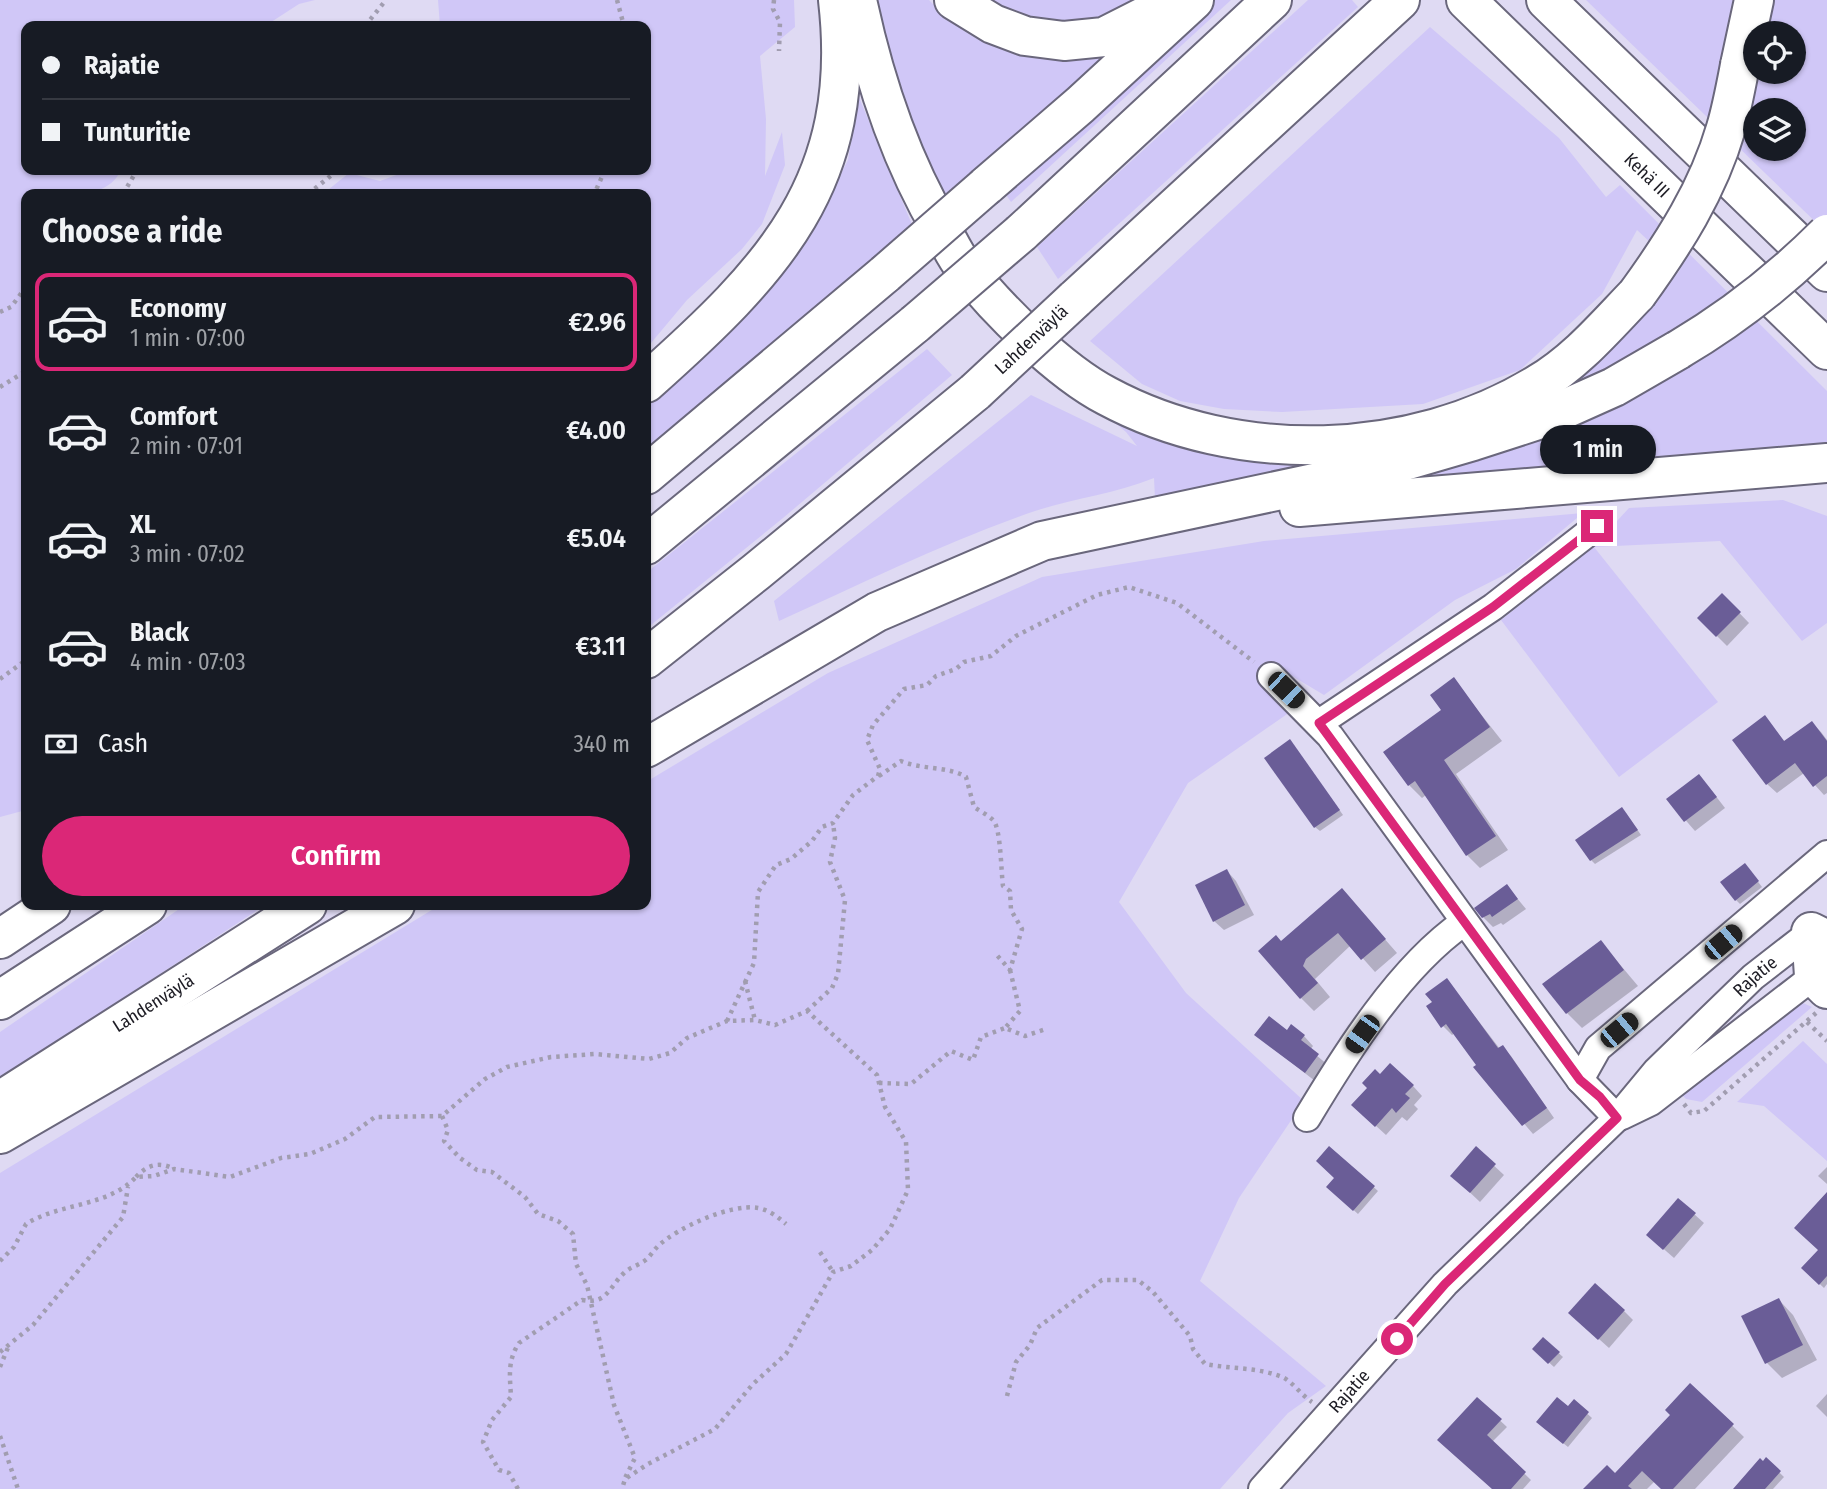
<!DOCTYPE html>
<html lang="en">
<head>
<meta charset="utf-8">
<style>
  body { margin:0; font-family:"Fira Sans Condensed",sans-serif; background:#242831; color:#f1f3f6; height:100vh; display:flex; flex-direction:column; font-size:26px; white-space:nowrap }
  * { box-sizing:border-box; margin:0 }
  p { font-size:23px; color:#9ea1a6 }
  .icon { flex:none; width:38px; height:38px; fill:none; stroke:currentColor; stroke-width:2; stroke-linecap:round; stroke-linejoin:round }
  .map { position:relative; flex:1; overflow:hidden }
  .side { position:absolute; left:21px; top:189px; width:630px; height:721px; display:flex; flex-direction:column; background:#171b24; border-radius:14px; box-shadow:0 2px 5px #0004 }
  .side>* { flex:none }
  .hud { position:absolute; left:21px; top:21px; width:630px; height:154px; border-radius:14px; box-shadow:0 2px 5px #0004; display:grid; align-content:center; height:154px; padding:0 21px; background:#171b24 }
  .tools { position:absolute; left:1743px; top:21px; display:grid; gap:14px }
  .tools a { display:grid; place-items:center; width:63px; height:63px; border-radius:50%; background:#171b24; box-shadow:0 2px 5px #0004; font-size:35px }
  .end { position:absolute; width:32px; height:32px; margin:-16px; border:9px solid #db2777; background:#fff; box-shadow:0 0 0 4px #fff }
  .from { border-radius:50% }
  .bubble { position:absolute; height:49px; border-radius:24px; background:#171b24; box-shadow:0 2px 5px #0004; font-size:23px; font-weight:600; line-height:49px; text-align:center }
  .car { position:absolute; width:21px; height:42px; margin:-21px -10px; border-radius:9px; box-shadow:0 0 5px 2px #0007; background:linear-gradient(#222 24%,#8ab4d8 0 40%,#222 0 76%,#8ab4d8 0 86%,#222 0) }
  .hud b { display:flex; align-items:center; gap:24px; height:66px; font-size:26px }
  .hud b+b { border-top:2px solid #363941 }
  .hud i { width:18px; height:18px; background:#f1f3f6 }
  ul { padding:0; list-style:none }
  li { display:flex; align-items:center; gap:21px; height:98px; margin:0 14px 10px; padding:0 7px; border:4px solid transparent; border-radius:14px }
  li div { flex:1 }
  li b { display:block; font-size:26px }
  li em { font-style:normal; font-weight:600 }
  li.active { border-color:#db2777 }
  li>.icon { width:63px; height:63px; stroke-width:1.5 }
  h2 { padding:0 21px; font-size:32px; line-height:84px }
  .pay { display:flex; align-items:center; gap:18px; height:77px; padding:0 21px; font-size:26px }
  .pay p { margin-inline-start:auto }
  .primary-button { display:flex; gap:14px; margin-top:auto; padding:14px 21px }
  .primary-button a { flex:1; height:80px; border-radius:42px; background:#db2777; color:#fff; font-size:28px; font-weight:600; line-height:80px; text-align:center }
  .map>svg:first-child { display:block }
  .green { fill:#d0c7f7; fill-rule:evenodd }
  .shadow { fill:#0003 }
  .building { fill:#6a5d97 }
  .lines { fill:none; stroke-linecap:round; stroke-linejoin:round }
  .minor-casing { stroke:#6a677c; stroke-width:30 }
  .highway-casing { stroke:#6a677c; stroke-width:42 }
  .path { stroke:#a19db0; stroke-width:4.5; stroke-dasharray:3.5 5; stroke-linecap:butt }
  .minor { stroke:#fff; stroke-width:26 }
  .highway { stroke:#fff; stroke-width:38 }
  .highway-bridge-casing { stroke:#6a677c; stroke-width:42; stroke-linecap:butt }
  .highway-bridge { stroke:#fff; stroke-width:38 }
  .route { stroke:#db2777; stroke-width:9 }
  .labels { text-anchor:middle; dominant-baseline:central; stroke-width:7; stroke-linejoin:round; paint-order:stroke }
  .street-label { font-size:18px; fill:#1d1c24; stroke:#ece8fc }
</style>
</head>
<body>
<div class="map">
<svg width="1827" height="1489" viewBox="0 0 1827 1489">
  <rect width="100%" height="100%" fill="#dfdaf3"/>
  <g class="green">
    <path d="M0,0H315L299,4L265,26H26V170H121C106,203 57,194 26,194V359L23,363L26,409V810L0,817Z"/>
    <polygon points="438,0 794,0 795,27 760,56 766,119 765,176 782,132 785,165 762,224 742,249 687,300 646,349 646,194 323,194 349,173 380,181 410,170 646,170 646,26 440,26"/>
    <path d="M867,0H929C981,57 1028,57 1099,54L1102,59L941,202L916,153Z"/>
    <polygon points="976,0 1146,0 1102,20 1053,25"/>
    <polygon points="1212,0 1231,0 1011,202 1004,192"/>
    <polygon points="1308,0 1352,0 1358,7 1058,279 1037,247"/>
    <path d="M1586,0H1734L1721,74L1794,72V33H1762L1767,0H1827V233ZM1755,110H1794V149H1755Z"/>
    <path d="M1430,27L1559,138L1606,197L1620,185L1827,391V450L1667,460L1395,486V483C1518,449 1629,397 1739,332L1719,311C1630,366 1533,418 1431,444C1340,468 1247,478 1155,499L1154,478C1115,494 1075,498 1035,511C947,541 863,583 779,621L774,601L1031,395L1137,446L1126,432L1095,406C1156,437 1224,458 1293,462C1321,463 1351,457 1378,452C1469,435 1546,404 1616,342C1640,321 1660,294 1680,270L1637,230L1602,294L1520,370L1423,404L1282,412L1224,409L1180,401L1142,384L1090,341Z"/>
    <polygon points="858,95 913,227 646,449 646,397 818,218 848,160"/>
    <polygon points="927,349 952,375 783,518 646,629 646,573"/>
    <polygon points="1783,500 1827,516 1827,623 1802,641 1720,541 1594,547 1718,702 1619,777 1501,620 1593,547 1629,508"/>
    <polygon points="1583,513 1516,569 1455,600 1324,695 1287,673 1271,694 1290,712 1188,783 1119,902 1186,993 1304,1101 1239,1198 1200,1281 1326,1386 1288,1413 1220,1489 0,1489 0,1173 440,905 646,905 646,782 828,673 1042,577 1264,541"/>
    <polygon points="185,905 265,905 0,1079 0,1032"/>
    <polygon points="1803,1003 1812,1007 1702,1102 1686,1099 1682,1095 1784,1007"/>
    <polygon points="1803,1041 1827,1064 1827,1161 1764,1106 1737,1102"/>
  </g>
  <g class="shadow">
    <polygon points="1722,595 1749,623 1727,646 1699,618"/>
    <polygon points="1454,680 1502,741 1456,774 1508,850 1480,868 1467,855 1426,795 1422,798 1409,785 1444,711"/>
    <polygon points="1765,718 1786,743 1812,723 1821,732 1827,740 1827,793 1824,795 1804,773 1777,793 1767,784"/>
    <polygon points="1294,746 1343,815 1320,831 1315,827"/>
    <polygon points="1708,786 1725,808 1695,831 1668,800"/>
    <polygon points="1626,813 1641,835 1595,864 1591,860"/>
    <polygon points="1749,870 1762,887 1740,904 1736,900"/>
    <polygon points="1227,871 1236,881 1254,915 1224,930 1214,921"/>
    <polygon points="1507,886 1526,909 1503,925 1501,923 1493,927 1483,917"/>
    <polygon points="1354,904 1397,953 1375,972 1351,945 1315,979 1330,997 1314,1011 1301,998 1281,943"/>
    <polygon points="1601,942 1638,986 1582,1028 1567,1013"/>
    <polygon points="1447,980 1500,1049 1502,1047 1511,1056 1554,1118 1533,1134 1476,1067 1479,1065 1455,1033 1452,1035 1443,1026 1434,1003"/>
    <polygon points="1287,1032 1304,1036 1313,1046 1310,1050 1328,1065 1315,1081 1256,1035"/>
    <polygon points="1380,1076 1413,1086 1422,1096 1414,1105 1418,1109 1407,1121 1402,1117 1386,1135 1363,1114 1369,1088"/>
    <polygon points="1330,1148 1378,1191 1358,1214 1328,1187 1336,1178"/>
    <polygon points="1476,1149 1504,1175 1480,1202 1462,1185"/>
    <polygon points="1827,1167 1827,1184 1818,1176"/>
    <polygon points="1827,1195 1827,1284 1824,1288 1803,1268 1820,1250"/>
    <polygon points="1694,1214 1704,1223 1674,1258 1658,1244"/>
    <polygon points="1779,1300 1793,1315 1817,1360 1782,1378 1767,1363 1744,1317"/>
    <polygon points="1624,1311 1633,1320 1609,1348 1580,1322"/>
    <polygon points="1543,1339 1563,1357 1554,1367 1534,1349"/>
    <polygon points="1690,1385 1744,1437 1695,1489 1663,1489 1655,1481 1647,1489 1586,1489 1616,1476 1672,1415"/>
    <polygon points="1827,1394 1827,1417 1816,1406"/>
    <polygon points="1477,1399 1507,1427 1492,1442 1531,1480 1523,1489 1493,1489"/>
    <polygon points="1574,1402 1592,1418 1568,1447 1543,1427"/>
    <polygon points="1766,1460 1784,1477 1773,1489 1735,1489"/>
  </g>
  <g class="building">
    <polygon points="1722,593 1741,612 1716,637 1697,618"/>
    <polygon points="1454,677 1490,727 1444,760 1496,836 1466,856 1415,781 1408,786 1383,752 1441,710 1430,695"/>
    <polygon points="1765,715 1784,741 1812,721 1827,741 1827,776 1813,787 1795,763 1766,785 1732,740"/>
    <polygon points="1290,739 1340,810 1314,828 1264,758"/>
    <polygon points="1699,774 1717,797 1684,822 1666,799"/>
    <polygon points="1622,807 1638,830 1590,861 1575,840"/>
    <polygon points="1745,863 1759,881 1735,901 1720,882"/>
    <polygon points="1227,869 1245,905 1213,922 1195,885"/>
    <polygon points="1507,884 1518,899 1492,917 1490,914 1482,918 1474,908"/>
    <polygon points="1342,888 1386,939 1361,960 1338,933 1306,959 1303,966 1318,983 1300,999 1258,951 1276,935 1281,941"/>
    <polygon points="1601,940 1624,970 1566,1014 1542,984"/>
    <polygon points="1447,978 1498,1048 1503,1045 1547,1108 1522,1126 1473,1067 1476,1065 1446,1024 1441,1028 1426,1006 1432,1002 1425,994"/>
    <polygon points="1269,1016 1287,1030 1291,1024 1305,1035 1301,1040 1319,1054 1305,1073 1254,1035"/>
    <polygon points="1390,1063 1414,1085 1405,1094 1410,1098 1396,1113 1392,1108 1375,1127 1351,1105 1367,1088 1362,1083 1375,1069 1380,1074"/>
    <polygon points="1329,1146 1375,1186 1353,1211 1326,1187 1334,1178 1316,1161"/>
    <polygon points="1476,1146 1496,1164 1470,1193 1450,1176"/>
    <polygon points="1827,1192 1827,1276 1819,1285 1801,1268 1818,1250 1794,1228"/>
    <polygon points="1678,1198 1696,1213 1663,1250 1646,1235"/>
    <polygon points="1595,1283 1625,1310 1598,1340 1568,1313"/>
    <polygon points="1779,1298 1803,1345 1765,1364 1741,1316"/>
    <polygon points="1543,1337 1560,1352 1548,1364 1532,1349"/>
    <polygon points="1690,1383 1734,1424 1673,1489 1661,1489 1642,1471 1628,1486 1632,1489 1583,1489 1607,1465 1615,1473 1670,1415 1665,1410"/>
    <polygon points="1477,1397 1502,1419 1487,1435 1526,1472 1511,1489 1492,1489 1437,1440"/>
    <polygon points="1557,1397 1568,1406 1574,1399 1589,1412 1563,1444 1536,1422"/>
    <polygon points="1766,1457 1781,1471 1765,1489 1733,1489 1760,1458 1763,1461"/>
  </g>
  <g class="lines">
    <defs>
      <g id="minor">
        <polyline points="1271,676 1330,736 1580,1080 1617,1118"/>
        <polyline points="1319,723 1493,607 1597,526"/>
        <polyline points="1580,1080 1598,1048 1827,854"/>
        <polyline points="1622,1116 1651,1102 1814,976"/>
        <path d="M1307,1118C1346,1053 1400,967 1463,923"/>
        <path id="s1" d="M1262,1489L1445,1284L1617,1118L1656,1071L1753,977L1811,932"/>
      </g>
      <g id="highway">
        <path d="M857,0C874,80 900,159 942,230C949,242 955,256 964,267C997,309 1059,371 1107,396C1237,466 1412,461 1538,384C1577,361 1606,326 1637,294"/>
        <polyline points="954,0 993,24 1025,36 1064,41 1104,37 1169,4"/>
        <path id="s2" d="M1466,0L1827,350"/>
        <polyline points="1546,0 1827,272"/>
        <polyline points="1740,65 1754,0"/>
        <polyline points="986,186 1080,105 1194,0"/>
        <polyline points="1021,233 1272,0"/>
        <polyline points="1075,299 1400,0"/>
        <path d="M646,383C773,270 859,182 838,0"/>
        <polyline points="646,475 885,274"/>
        <polyline points="1299,507 1827,463"/>
        <polyline points="646,545 915,324"/>
        <polyline points="646,659 756,572 975,392"/>
        <polyline points="646,748 877,612 1042,541 1370,471 1473,441 1547,417 1614,387 1678,350"/>
        <polyline points="0,939 51,905"/>
        <polyline points="1827,940 1811,932 1814,976 1827,989"/>
        <polyline points="0,1000 147,905"/>
        <path id="s3" d="M0,1101L307,905"/>
        <polyline points="0,1134 395,905"/>
      </g>
    </defs>
    <use href="#minor" class="minor-casing"/>
    <use href="#highway" class="highway-casing"/>
    <g class="path">
      <polyline points="617,0 624,26"/>
      <polyline points="774,0 773,9 780,22 779,51"/>
      <polyline points="365,26 386,0"/>
      <polyline points="123,194 137,170"/>
      <polyline points="308,194 338,170"/>
      <polyline points="590,194 596,190 605,170"/>
      <polyline points="0,312 11,307 26,287"/>
      <polyline points="0,387 26,371"/>
      <polyline points="0,679 26,660"/>
      <path d="M879,776L901,761C922,770 949,766 966,777L974,807C980,811 988,815 993,820C1001,828 1001,872 1003,886L1010,891L1011,910L1022,929L1010,970L995,953"/>
      <polyline points="1010,970 1020,1011 1005,1028 1025,1036 1046,1029"/>
      <polyline points="745,981 755,1020"/>
      <polyline points="807,1011 832,988 838,974 845,900 830,862 835,838 833,823"/>
      <polyline points="727,1021 754,963 758,892 776,865 791,859 812,841 822,827 833,823 853,795 878,776 880,769 867,740 873,725 904,689 927,685 936,676 956,669 964,662 991,656 1016,636 1097,595 1129,587 1177,603 1254,662"/>
      <polyline points="1807,1022 1827,1041"/>
      <polyline points="879,1083 911,1084 951,1051 973,1060 981,1037 1005,1028"/>
      <polyline points="1684,1104 1691,1113 1704,1111 1816,1013"/>
      <polyline points="442,1116 448,1130 444,1141 460,1158 477,1170 492,1172 525,1197 538,1214 558,1221 573,1234 576,1264 587,1285 614,1405 635,1458 625,1478"/>
      <path d="M136,1177C147,1165 159,1161 174,1169"/>
      <polyline points="820,1252 833,1272"/>
      <path d="M0,1261L14,1247L26,1224C59,1203 108,1207 136,1177L154,1176L174,1169L230,1177L281,1158L310,1154L345,1139L375,1117L442,1116L485,1079L507,1067L551,1057L595,1054L649,1059L670,1053L687,1038L727,1021L755,1020L775,1025L807,1011L877,1075L885,1107L906,1142L908,1190L890,1229L872,1250L851,1266L833,1272L786,1354L753,1384L715,1429L648,1464L625,1479L622,1489"/>
      <polyline points="0,1352 33,1325 123,1217 128,1187"/>
      <polyline points="0,1367 9,1345"/>
      <path d="M1007,1396L1016,1362L1030,1345L1037,1328L1102,1280H1138L1153,1292L1190,1336L1193,1349L1205,1364C1231,1369 1257,1367 1282,1377C1292,1381 1301,1395 1312,1402"/>
      <polyline points="0,1436 18,1489"/>
      <path d="M518,1489L509,1473L499,1470L483,1442L492,1420L511,1397C510,1377 507,1361 519,1343L582,1300C607,1305 609,1287 624,1273C630,1267 640,1265 647,1259C651,1255 654,1250 658,1246C677,1228 731,1203 758,1208C769,1210 778,1217 786,1224"/>
    </g>
    <use href="#minor" class="minor"/>
    <use href="#highway" class="highway"/>
    <defs>
      <g id="highway-bridge">
        <polyline points="885,274 986,186"/>
        <path d="M1637,294C1674,243 1708,190 1726,128C1732,108 1736,86 1740,65"/>
        <polyline points="915,324 1021,233"/>
        <path d="M1678,350C1734,317 1781,280 1827,234"/>
        <path id="s4" d="M975,392L1075,299"/>
      </g>
    </defs>
    <use href="#highway-bridge" class="highway-bridge-casing"/>
    <use href="#highway-bridge" class="highway-bridge"/>
  </g>
  <g class="lines">
    <polyline class="route" points="1397,1339 1445,1284 1617,1118 1600,1097 1580,1080 1319,723 1493,607 1597,526"/>
  </g>
  <g class="labels">
    <g class="street-label">
      <text stroke="none"><textPath href="#s2" startOffset="252">Kehä III</textPath></text>
      <text stroke="none"><textPath href="#s4" startOffset="77">Lahdenväylä</textPath></text>
      <text stroke="none"><textPath href="#s1" startOffset="712">Rajatie</textPath></text>
      <text stroke="none"><textPath href="#s3" startOffset="182">Lahdenväylä</textPath></text>
      <text stroke="none"><textPath href="#s1" startOffset="131">Rajatie</textPath></text>
    </g>
  </g>
</svg>
<div class="tools">
<a><svg class="icon" aria-label="locate" viewBox="0 0 24 24"><circle cx="12" cy="12" r="6"/><path d="M12 2v4M12 18v4M2 12h4M18 12h4"/></svg></a>
<a><svg class="icon" aria-label="layers" viewBox="0 0 24 24"><path d="M12 4l9 5-9 5-9-5zM3 14l9 5 9-5"/></svg></a>
</div>
<i class="end from" style="left:1397px;top:1339px"></i>
<i class="end" style="left:1597px;top:526px"></i>
<div class="bubble" style="left:1540px;top:425px;width:116px">1 min</div>
<i class="car" style="left:1286px;top:690px;rotate:134deg"></i>
<i class="car" style="left:1723px;top:942px;rotate:50deg"></i>
<i class="car" style="left:1619px;top:1030px;rotate:50deg"></i>
<i class="car" style="left:1362px;top:1034px;rotate:216deg"></i>
<div class="hud">
<b><i class="from"></i>Rajatie</b>
<b><i></i>Tunturitie</b>
</div>
<section class="side">
<h2>Choose a ride</h2>
<ul>
<li class="active"><svg class="icon" aria-label="car" viewBox="0 0 24 24"><path d="M5 17H2v-5l4-1 3-4h7l3 4 3 1v5h-3M9 17h6M6 11h13"/><circle cx="7" cy="17" r="2"/><circle cx="17" cy="17" r="2"/></svg><div><b>Economy</b><p>1 min · 07:00</p></div><em>€2.96</em></li>
<li><svg class="icon" aria-label="car" viewBox="0 0 24 24"><path d="M5 17H2v-5l4-1 3-4h7l3 4 3 1v5h-3M9 17h6M6 11h13"/><circle cx="7" cy="17" r="2"/><circle cx="17" cy="17" r="2"/></svg><div><b>Comfort</b><p>2 min · 07:01</p></div><em>€4.00</em></li>
<li><svg class="icon" aria-label="car" viewBox="0 0 24 24"><path d="M5 17H2v-5l4-1 3-4h7l3 4 3 1v5h-3M9 17h6M6 11h13"/><circle cx="7" cy="17" r="2"/><circle cx="17" cy="17" r="2"/></svg><div><b>XL</b><p>3 min · 07:02</p></div><em>€5.04</em></li>
<li><svg class="icon" aria-label="car" viewBox="0 0 24 24"><path d="M5 17H2v-5l4-1 3-4h7l3 4 3 1v5h-3M9 17h6M6 11h13"/><circle cx="7" cy="17" r="2"/><circle cx="17" cy="17" r="2"/></svg><div><b>Black</b><p>4 min · 07:03</p></div><em>€3.11</em></li>
</ul>
<div class="pay"><svg class="icon" aria-label="cash" viewBox="0 0 24 24"><path d="M3 7h18v10H3z"/><circle cx="12" cy="12" r="2"/></svg>Cash<p>340 m</p></div>
<div class="primary-button"><a>Confirm</a></div>
</section>
</div>
</body>
</html>
